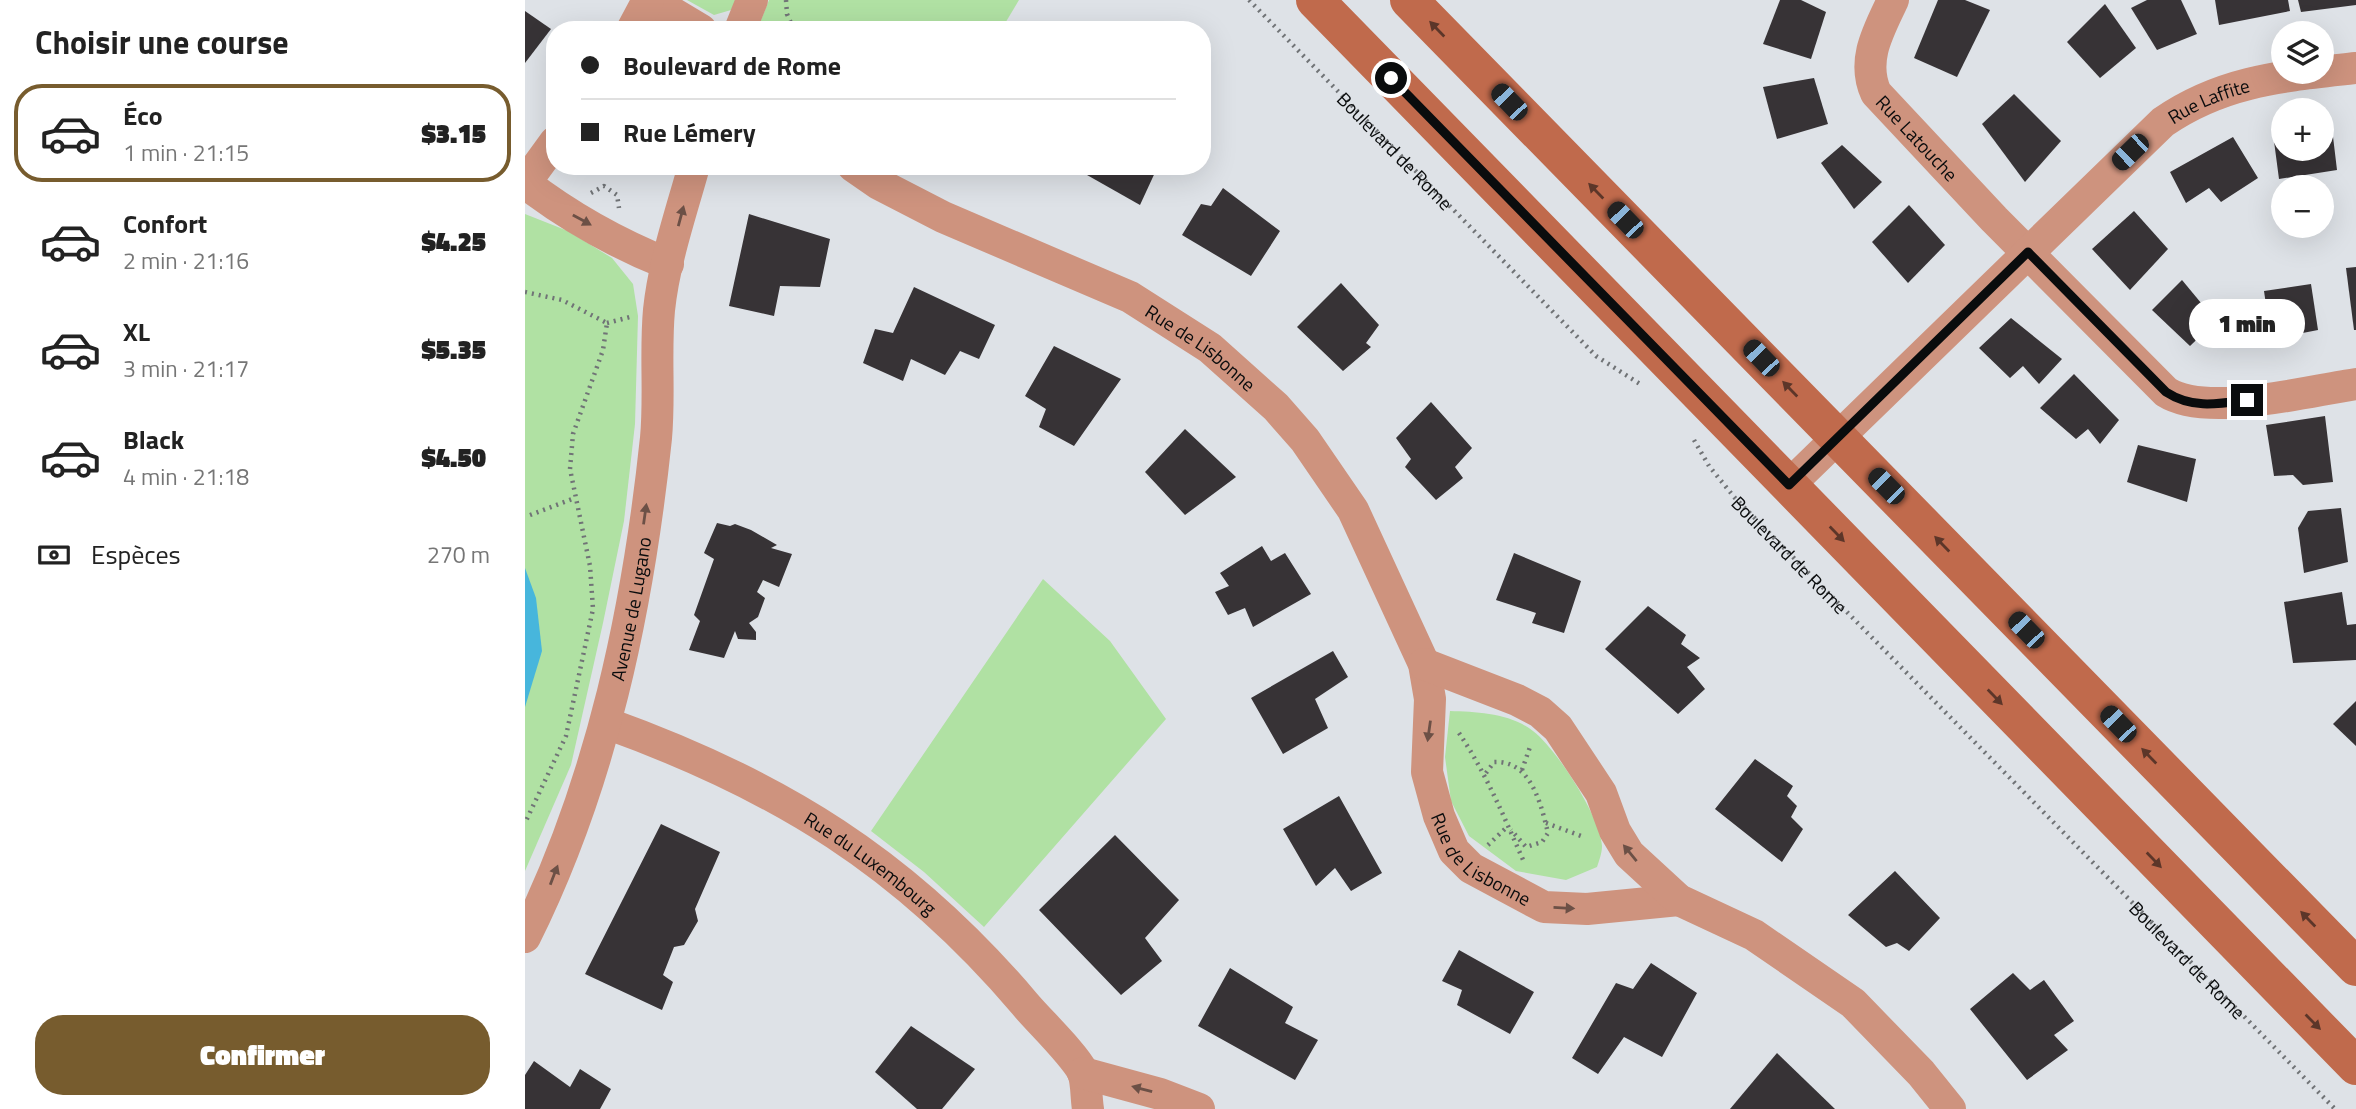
<!DOCTYPE html>
<html lang="fr">
<head>
<meta charset="utf-8">
<style>
  body { margin:0; font-family:"Titillium Web",sans-serif; background:#f2f2f2; color:#222; height:100vh; display:flex; flex-direction:column; font-size:26px; white-space:nowrap }
  * { box-sizing:border-box; margin:0 }
  p { font-size:23px; color:#767676 }
  .icon { flex:none; width:38px; height:38px; fill:none; stroke:currentColor; stroke-width:2; stroke-linecap:round; stroke-linejoin:round }
  .map { position:relative; flex:1; overflow:hidden }
  .panel { display:flex; flex-direction:column; background:#fff; width:525px }
  .panel>* { flex:none }
  .guide { position:absolute; left:21px; top:21px; width:665px; height:154px; border-radius:28px; box-shadow:0 7px 28px #0002; display:grid; align-content:center; height:154px; padding:0 35px; background:#fff }
  .controls { position:absolute; left:1746px; top:21px; display:grid; gap:14px }
  .controls a { display:grid; place-items:center; width:63px; height:63px; border-radius:50%; background:#fff; box-shadow:0 7px 28px #0002; font-size:35px }
  .end { position:absolute; width:32px; height:32px; margin:-16px; border:9px solid #0a0c0d; background:#fff; box-shadow:0 0 0 4px #fff }
  .from { border-radius:50% }
  .bubble { position:absolute; height:49px; border-radius:24px; background:#fff; box-shadow:0 7px 28px #0002; font-size:23px; font-weight:800; line-height:49px; text-align:center }
  .car { position:absolute; width:21px; height:42px; margin:-21px -10px; border-radius:9px; box-shadow:0 0 5px 2px #0007; background:linear-gradient(#222 24%,#8ab4d8 0 40%,#222 0 76%,#8ab4d8 0 86%,#222 0) }
  .guide b { display:flex; align-items:center; gap:24px; height:66px; font-size:26px }
  .guide b+b { border-top:2px solid #e0e0e0 }
  .guide i { width:18px; height:18px; background:#222 }
  ul { padding:0; list-style:none }
  li { display:flex; align-items:center; gap:21px; height:98px; margin:0 14px 10px; padding:0 21px; border:4px solid transparent; border-radius:28px }
  li div { flex:1 }
  li b { display:block; font-size:26px }
  li em { font-style:normal; font-weight:800 }
  li.on { border-color:#775c2e }
  li>.icon { width:63px; height:63px; stroke-width:1.5 }
  h2 { padding:0 35px; font-size:32px; line-height:84px }
  .pay { display:flex; align-items:center; gap:18px; height:77px; padding:0 35px; font-size:26px }
  .pay p { margin-inline-start:auto }
  .cta { display:flex; gap:14px; margin-top:auto; padding:14px 35px }
  .cta a { flex:1; height:80px; border-radius:28px; background:#775c2e; color:#fff; font-size:28px; font-weight:800; line-height:80px; text-align:center }
  main { display:flex; flex:1; min-height:0 }
  .map>svg:first-child { display:block }
  .green { fill:#b0e1a3 }
  .water { fill:#47b6dc }
  .building { fill:#373336 }
  .lines { fill:none; stroke-linecap:round; stroke-linejoin:round }
  .path { stroke:#707376; stroke-width:4.5; stroke-dasharray:2 5; stroke-linecap:butt }
  .street { stroke:#ce937e; stroke-width:32 }
  .secondary { stroke:#c06a4c; stroke-width:38 }
  .oneway { fill:#5c3629 }
  .oneway2 { fill:#6c5046 }
  .route { stroke:#0a0c0d; stroke-width:9 }
  .labels { text-anchor:middle; dominant-baseline:central; stroke-width:7; stroke-linejoin:round; paint-order:stroke }
  .street-label { font-size:19px; fill:#0a0c0d; stroke:#ebf0f4 }
</style>
</head>
<body>
<main>
<section class="panel">
<h2>Choisir une course</h2>
<ul>
<li class="on"><svg class="icon" aria-label="car" viewBox="0 0 24 24"><path d="M5 17H2v-5l4-1 3-4h7l3 4 3 1v5h-3M9 17h6M6 11h13"/><circle cx="7" cy="17" r="2"/><circle cx="17" cy="17" r="2"/></svg><div><b>Éco</b><p>1 min · 21:15</p></div><em>$3.15</em></li>
<li><svg class="icon" aria-label="car" viewBox="0 0 24 24"><path d="M5 17H2v-5l4-1 3-4h7l3 4 3 1v5h-3M9 17h6M6 11h13"/><circle cx="7" cy="17" r="2"/><circle cx="17" cy="17" r="2"/></svg><div><b>Confort</b><p>2 min · 21:16</p></div><em>$4.25</em></li>
<li><svg class="icon" aria-label="car" viewBox="0 0 24 24"><path d="M5 17H2v-5l4-1 3-4h7l3 4 3 1v5h-3M9 17h6M6 11h13"/><circle cx="7" cy="17" r="2"/><circle cx="17" cy="17" r="2"/></svg><div><b>XL</b><p>3 min · 21:17</p></div><em>$5.35</em></li>
<li><svg class="icon" aria-label="car" viewBox="0 0 24 24"><path d="M5 17H2v-5l4-1 3-4h7l3 4 3 1v5h-3M9 17h6M6 11h13"/><circle cx="7" cy="17" r="2"/><circle cx="17" cy="17" r="2"/></svg><div><b>Black</b><p>4 min · 21:18</p></div><em>$4.50</em></li>
</ul>
<div class="pay"><svg class="icon" aria-label="cash" viewBox="0 0 24 24"><path d="M3 7h18v10H3z"/><circle cx="12" cy="12" r="2"/></svg>Espèces<p>270 m</p></div>
<div class="cta"><a>Confirmer</a></div>
</section>
<div class="map">
<svg width="1831" height="1109" viewBox="0 0 1831 1109">
  <rect width="100%" height="100%" fill="#dee2e7"/>
  <g class="green">
    <polygon points="162,0 212,0 206,10 189,15"/>
    <polygon points="244,0 494,0 476,30 232,30"/>
    <polygon points="0,214 43,231 87,258 108,284 113,316 110,424 99,521 78,623 46,765 0,871"/>
    <polygon points="518,579 585,641 641,719 459,927 399,872 346,831"/>
    <path d="M925,711C953,712 985,713 1008,731C1031,748 1076,818 1077,846C1077,853 1074,861 1072,867L1041,880L991,871L944,836L926,801L920,757Z"/>
  </g>
  <polygon class="water" points="0,568 11,598 17,651 0,707"/>
  <g class="building">
    <polygon points="1255,0 1276,0 1301,12 1286,59 1238,44"/>
    <polygon points="1413,0 1440,0 1465,10 1432,77 1389,58"/>
    <polygon points="1622,0 1656,0 1672,34 1632,50 1606,8"/>
    <polygon points="1690,0 1763,0 1765,11 1694,25"/>
    <polygon points="1773,0 1831,0 1831,5 1776,12"/>
    <polygon points="1580,4 1611,48 1575,78 1542,42"/>
    <polygon points="0,11 26,29 0,63"/>
    <polygon points="1289,78 1303,124 1252,139 1238,87"/>
    <polygon points="1489,94 1536,141 1500,182 1457,124"/>
    <polygon points="1806,120 1812,170 1754,179 1747,126 1759,125 1759,149 1797,149 1797,121"/>
    <polygon points="1708,137 1733,178 1696,202 1684,188 1661,203 1645,172"/>
    <polygon points="1317,145 1357,182 1329,209 1296,163"/>
    <polygon points="566,166 633,166 615,205 562,175"/>
    <polygon points="698,188 755,231 726,276 657,235 676,204 686,206"/>
    <polygon points="1384,205 1420,245 1383,283 1347,242"/>
    <polygon points="1609,211 1643,249 1605,290 1567,249"/>
    <polygon points="224,214 305,239 295,287 255,286 249,316 204,306"/>
    <polygon points="1831,267 1831,330 1829,330 1821,268"/>
    <polygon points="1657,280 1691,321 1665,346 1627,310"/>
    <polygon points="816,283 854,325 841,343 846,347 818,371 772,327"/>
    <polygon points="1786,284 1793,330 1746,339 1739,291"/>
    <polygon points="389,287 470,325 454,359 435,351 420,375 386,359 378,381 338,363 350,329 368,333"/>
    <polygon points="1486,318 1537,359 1514,384 1498,366 1485,378 1454,348"/>
    <polygon points="529,346 596,379 549,446 514,427 521,409 500,396"/>
    <polygon points="1549,374 1594,420 1575,444 1563,429 1551,439 1515,408"/>
    <polygon points="906,402 947,448 930,467 938,478 911,500 880,467 886,459 871,438"/>
    <polygon points="1800,416 1808,482 1778,485 1768,475 1749,476 1741,425"/>
    <polygon points="660,429 711,477 660,515 620,472"/>
    <polygon points="1613,445 1671,459 1662,502 1602,482"/>
    <polygon points="1816,508 1823,562 1779,573 1773,528 1783,511"/>
    <polygon points="192,523 205,526 210,524 226,530 252,545 246,548 267,554 254,587 238,580 232,592 240,598 233,617 224,623 231,632 231,640 213,639 210,631 199,658 164,650 175,621 169,615 189,559 179,553"/>
    <polygon points="737,546 746,561 760,553 786,594 728,627 720,608 703,615 690,592 704,586 695,573"/>
    <polygon points="989,553 1056,581 1039,633 1007,623 1011,613 971,600"/>
    <polygon points="1817,592 1822,625 1831,624 1831,660 1768,663 1759,602"/>
    <polygon points="1123,606 1161,635 1156,644 1175,658 1162,667 1180,689 1153,714 1080,649"/>
    <polygon points="808,651 823,677 790,699 803,728 758,754 726,698"/>
    <polygon points="1831,701 1831,746 1808,724"/>
    <polygon points="1230,759 1268,786 1262,796 1272,806 1266,817 1278,829 1257,862 1190,809"/>
    <polygon points="814,796 857,873 826,891 810,868 791,886 758,829"/>
    <polygon points="136,824 195,852 170,909 173,921 159,945 149,947 138,975 148,982 137,1010 60,974"/>
    <polygon points="590,835 654,900 620,938 637,961 596,995 514,910"/>
    <polygon points="1370,871 1415,918 1384,951 1372,943 1361,947 1323,915"/>
    <polygon points="934,950 1009,992 985,1034 932,1005 937,990 917,981"/>
    <polygon points="1126,963 1172,993 1137,1057 1099,1037 1073,1074 1047,1058 1091,983 1108,989"/>
    <polygon points="705,968 768,1007 760,1023 793,1040 770,1080 673,1026"/>
    <polygon points="1488,973 1505,990 1519,980 1549,1021 1529,1035 1543,1050 1502,1080 1445,1009"/>
    <polygon points="386,1026 450,1069 417,1109 392,1109 350,1072"/>
    <polygon points="1252,1053 1310,1109 1205,1109"/>
    <polygon points="9,1061 45,1087 55,1069 86,1089 75,1109 0,1109 0,1075"/>
  </g>
  <g class="lines">
    <g class="path">
      <polyline points="261,0 262,14 269,30"/>
      <path id="s1" d="M724,0L1071,356L1115,384"/>
      <polyline points="66,193 79,186 92,195 94,208"/>
      <polyline points="0,292 37,300 82,323 78,350 48,434 45,469 65,566 68,609 41,736 0,823"/>
      <polyline points="82,323 105,317"/>
      <path id="s2" d="M1169,440L1184,466L1210,498L1810,1109"/>
      <polyline points="5,515 50,498"/>
      <path d="M934,733C961,773 979,817 999,862"/>
      <polyline points="997,770 1006,744"/>
      <path d="M961,773L969,762C1006,760 1016,804 1023,833L1017,842L1001,847L986,830"/>
      <polyline points="1021,823 1059,837"/>
      <polyline points="963,845 983,826"/>
    </g>
    <g class="street">
      <polyline points="126,0 176,30"/>
      <path id="s3" d="M1368,0C1354,30 1336,60 1351,93L1469,219L1641,392C1682,418 1782,391 1831,384"/>
      <polyline points="107,30 123,0"/>
      <polyline points="215,30 227,0"/>
      <path d="M30,142L0,183C43,216 93,244 143,264"/>
      <path id="s4" d="M328,166L354,184L418,217L605,297L685,348L751,407L780,440L828,510L899,664L905,699L902,772L914,816L929,851L946,868L1019,907L1062,909L1154,900"/>
      <path id="s5" d="M1264,485L1638,122C1699,80 1760,76 1831,68"/>
      <polyline points="899,664 992,700 1015,712 1033,728 1076,793 1090,831 1104,854 1154,900 1229,935 1328,1003 1396,1073 1425,1109"/>
      <path id="s6" d="M81,723C254,785 380,863 499,1003C514,1021 548,1053 558,1072C562,1082 561,1098 563,1109"/>
      <path id="s7" d="M0,937C77,782 113,609 131,438C135,396 130,353 134,310C139,262 156,213 169,166"/>
      <polyline points="558,1073 635,1094 674,1109"/>
    </g>
    <g class="secondary">
      <polyline points="790,0 1831,1066"/>
      <polyline points="884,0 1831,967"/>
    </g>
  </g>
  <defs><path id="oneway-solid" d="M-6-.8H1V-3.2L6.5 0L1 3.2V.8H-6Z" transform="scale(1.75)"/></defs>
  <g class="oneway">
    <use href="#oneway-solid" transform="translate(912 29) rotate(-134)"/>
    <use href="#oneway-solid" transform="translate(1071 191) rotate(-134)"/>
    <use href="#oneway-solid" transform="translate(1265 389) rotate(-134)"/>
    <use href="#oneway-solid" transform="translate(1312 534) rotate(46)"/>
    <use href="#oneway-solid" transform="translate(1417 544) rotate(-134)"/>
    <use href="#oneway-solid" transform="translate(1470 697) rotate(46)"/>
    <use href="#oneway-solid" transform="translate(1624 756) rotate(-134)"/>
    <use href="#oneway-solid" transform="translate(1629 860) rotate(46)"/>
    <use href="#oneway-solid" transform="translate(1783 919) rotate(-134)"/>
    <use href="#oneway-solid" transform="translate(1788 1022) rotate(45)"/>
  </g>
  <g class="oneway2">
    <use href="#oneway-solid" transform="translate(156 216) rotate(-75)"/>
    <use href="#oneway-solid" transform="translate(57 220) rotate(29)"/>
    <use href="#oneway-solid" transform="translate(120 514) rotate(-82)"/>
    <use href="#oneway-solid" transform="translate(904 731) rotate(98)"/>
    <use href="#oneway-solid" transform="translate(1105 853) rotate(-129)"/>
    <use href="#oneway-solid" transform="translate(29 875) rotate(-69)"/>
    <use href="#oneway-solid" transform="translate(1039 908) rotate(3)"/>
    <use href="#oneway-solid" transform="translate(617 1089) rotate(-165)"/>
  </g>
  <g class="lines">
    <path class="route" d="M866,78L1264,485L1503,252L1641,392C1667,409 1693,404 1722,400"/>
  </g>
  <g class="labels">
    <g class="street-label">
      <text stroke="none"><textPath href="#s5" startOffset="572">Rue Laffite</textPath></text>
      <text stroke="none"><textPath href="#s3" startOffset="159">Rue Latouche</textPath></text>
      <text stroke="none"><textPath href="#s1" startOffset="210">Boulevard de Rome</textPath></text>
      <text stroke="none"><textPath href="#s4" startOffset="394">Rue de Lisbonne</textPath></text>
      <text stroke="none"><textPath href="#s2" startOffset="150">Boulevard de Rome</textPath></text>
      <text stroke="none"><textPath href="#s7" startOffset="346">Avenue de Lugano</textPath></text>
      <text stroke="none"><textPath href="#s4" startOffset="1006">Rue de Lisbonne</textPath></text>
      <text stroke="none"><textPath href="#s6" startOffset="301">Rue du Luxembourg</textPath></text>
      <text stroke="none"><textPath href="#s2" startOffset="718">Boulevard de Rome</textPath></text>
    </g>
  </g>
</svg>
<div class="controls">
<a><svg class="icon" aria-label="layers" viewBox="0 0 24 24"><path d="M12 4l9 5-9 5-9-5zM3 14l9 5 9-5"/></svg></a>
<a>+</a>
<a>−</a>
</div>
<i class="end from" style="left:866px;top:78px"></i>
<i class="end" style="left:1722px;top:400px"></i>
<div class="bubble" style="left:1664px;top:299px;width:116px">1 min</div>
<i class="car" style="left:984px;top:102px;rotate:316deg"></i>
<i class="car" style="left:1605px;top:152px;rotate:226deg"></i>
<i class="car" style="left:1100px;top:220px;rotate:316deg"></i>
<i class="car" style="left:1236px;top:358px;rotate:316deg"></i>
<i class="car" style="left:1361px;top:486px;rotate:315deg"></i>
<i class="car" style="left:1501px;top:630px;rotate:316deg"></i>
<i class="car" style="left:1593px;top:724px;rotate:316deg"></i>
<div class="guide">
<b><i class="from"></i>Boulevard de Rome</b>
<b><i></i>Rue Lémery</b>
</div>
</div>
</main>
</body>
</html>
